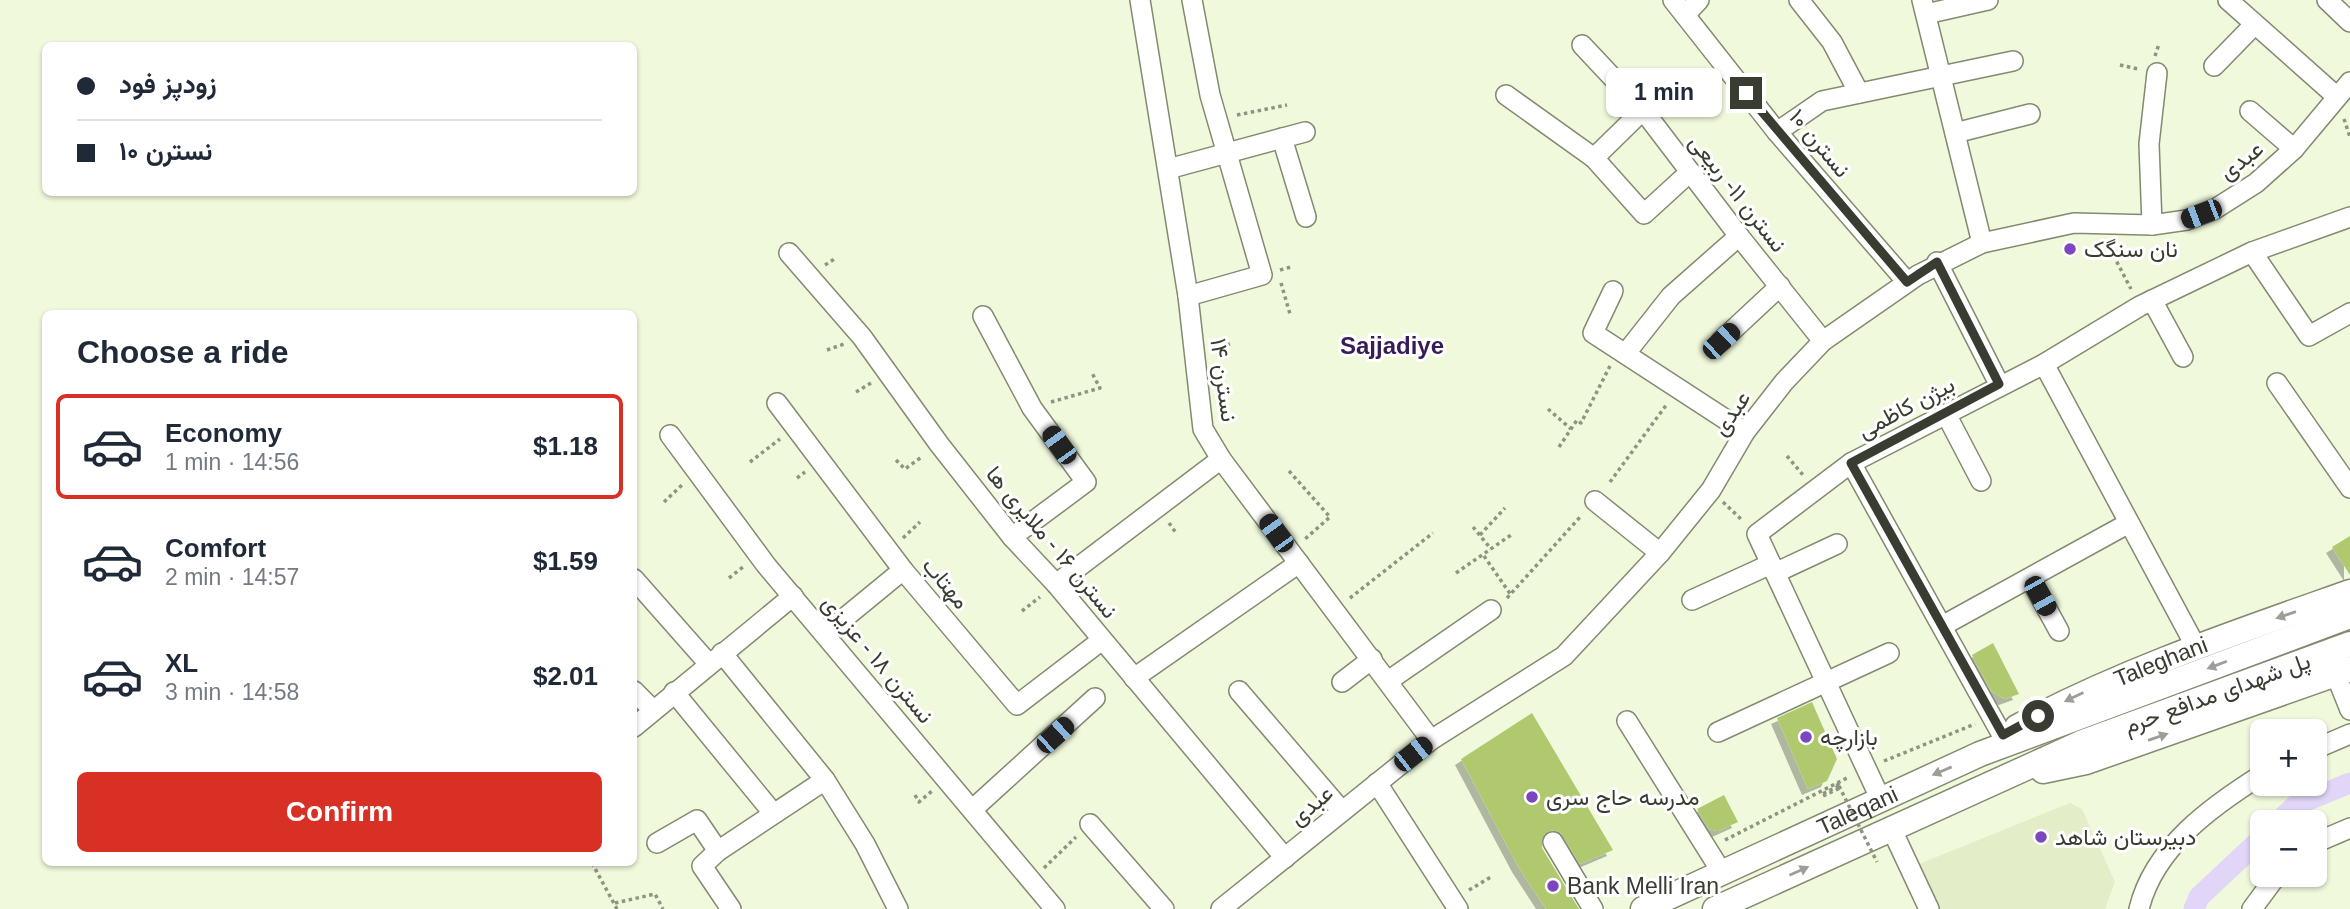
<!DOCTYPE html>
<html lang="en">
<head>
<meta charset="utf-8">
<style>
  body { margin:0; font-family:Arial,Vazirmatn,sans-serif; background:#f6f6f7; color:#1f2937; height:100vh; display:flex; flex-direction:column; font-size:26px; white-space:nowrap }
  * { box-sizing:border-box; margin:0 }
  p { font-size:23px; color:#747a83 }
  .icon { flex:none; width:38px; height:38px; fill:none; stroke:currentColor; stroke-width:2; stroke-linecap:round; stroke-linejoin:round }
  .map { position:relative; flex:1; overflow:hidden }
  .sheet { position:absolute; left:42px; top:310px; width:595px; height:556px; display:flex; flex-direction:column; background:#fff; border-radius:10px; box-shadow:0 2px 5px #0004 }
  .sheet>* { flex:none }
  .top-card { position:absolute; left:42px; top:42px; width:595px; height:154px; border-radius:10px; box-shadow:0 2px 5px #0004; display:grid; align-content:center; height:154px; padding:0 35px; background:#fff }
  .controls { position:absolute; left:2250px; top:719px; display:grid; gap:14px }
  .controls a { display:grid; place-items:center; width:77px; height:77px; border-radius:10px; background:#fff; box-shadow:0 2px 5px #0004; font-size:35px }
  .end { position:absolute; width:32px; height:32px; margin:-16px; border:9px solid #393d31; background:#fff; box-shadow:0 0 0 4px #fff }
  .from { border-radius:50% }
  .bubble { position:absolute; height:49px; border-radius:10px; background:#fff; box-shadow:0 2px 5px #0004; font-size:23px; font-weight:800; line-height:49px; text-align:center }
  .car { position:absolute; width:21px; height:42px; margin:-21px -10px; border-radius:9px; box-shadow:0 0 5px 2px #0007; background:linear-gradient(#222 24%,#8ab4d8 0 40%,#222 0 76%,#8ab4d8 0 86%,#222 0) }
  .top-card b { display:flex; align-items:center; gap:24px; height:66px; font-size:26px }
  .top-card b+b { border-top:2px solid #e0e1e3 }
  .top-card i { width:18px; height:18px; background:#1f2937 }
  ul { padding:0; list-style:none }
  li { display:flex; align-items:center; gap:21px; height:105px; margin:0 14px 10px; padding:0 21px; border:4px solid transparent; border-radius:10px }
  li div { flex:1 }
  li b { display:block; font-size:26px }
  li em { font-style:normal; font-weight:800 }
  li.active { border-color:#d93025 }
  li>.icon { width:63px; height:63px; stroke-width:1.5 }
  h2 { padding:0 35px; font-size:32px; line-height:84px }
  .button { display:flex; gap:14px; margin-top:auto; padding:14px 35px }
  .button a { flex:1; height:80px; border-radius:10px; background:#d93025; color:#fff; font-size:28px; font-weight:800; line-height:80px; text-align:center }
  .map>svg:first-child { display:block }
  .built { fill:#e3eec9 }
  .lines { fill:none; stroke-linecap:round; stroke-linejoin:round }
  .canal { stroke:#e1d5f8; stroke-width:21 }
  .building { fill:#b0c96e; filter:url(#shadow) }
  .minor-casing { stroke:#828b70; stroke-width:22 }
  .major-casing { stroke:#828b70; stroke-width:27 }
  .path { stroke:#8e9480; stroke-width:3.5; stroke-dasharray:3.5 3.5; stroke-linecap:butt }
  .minor { stroke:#fff; stroke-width:19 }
  .major { stroke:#fff; stroke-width:24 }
  .path-bridge { stroke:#8e9480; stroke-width:3.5; stroke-dasharray:3.5 3.5; stroke-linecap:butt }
  .oneway { fill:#9c9e98 }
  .route { stroke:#393d31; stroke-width:9 }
  .poi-dot { fill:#7c47be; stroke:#fff; stroke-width:2.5 }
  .labels { text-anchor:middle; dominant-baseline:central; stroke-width:6; stroke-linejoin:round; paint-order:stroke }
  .street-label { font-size:23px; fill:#393d31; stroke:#fff }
  .poi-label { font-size:23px; fill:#393d31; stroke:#fff; text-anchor:start }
  .neighbourhood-label { font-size:24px; font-weight:bold; fill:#361d57; stroke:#fff }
</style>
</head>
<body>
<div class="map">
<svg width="2350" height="909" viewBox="0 0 2350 909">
  <defs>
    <filter id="shadow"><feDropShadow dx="-6" dy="6" stdDeviation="0" flood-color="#0004"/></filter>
  </defs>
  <rect width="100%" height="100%" fill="#f0f9dc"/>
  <polygon class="built" points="2070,803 2082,809 2115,882 2105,909 1940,909 1919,864"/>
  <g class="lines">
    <g class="canal">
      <polyline points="2278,822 2296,805 2350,783"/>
      <polyline points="2194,909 2199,897 2263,837"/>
    </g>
  </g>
  <g class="building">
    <polygon points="2350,536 2350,575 2332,547"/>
    <polygon points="1993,643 2019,694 2005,699 1991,691 1972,655"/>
    <polygon points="1812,702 1837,759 1827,781 1808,789 1777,718"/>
    <polygon points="1532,713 1613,850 1580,864 1560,832 1552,830 1543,835 1542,848 1579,909 1546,909 1518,866 1461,759"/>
    <polygon points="1724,795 1738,822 1718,831 1709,829 1697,809"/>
  </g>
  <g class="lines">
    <defs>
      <g id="minor">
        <polyline points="1140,0 1188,296 1203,429 1221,459 1431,740"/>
        <polyline points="1673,0 1777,132 1907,282"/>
        <polyline points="1799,0 1832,42 1859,93"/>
        <polyline points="1922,0 1982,243"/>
        <polyline points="2228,0 2336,96"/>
        <polyline points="2327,0 2350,22"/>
        <polyline points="1926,14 1988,0"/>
        <polyline points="1685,15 1699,0"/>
        <polyline points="1582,45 1643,110 1739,236 1823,341"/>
        <polyline points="2214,66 2254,25"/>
        <polyline points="1506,95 1594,158 1644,214 1690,172"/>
        <polyline points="2250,111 2294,149"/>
        <polyline points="1777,132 1822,101 2013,61"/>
        <polyline points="1955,133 2030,114"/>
        <polyline points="1282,138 1306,217"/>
        <polyline points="1594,158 1643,110"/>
        <polyline points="1168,169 1305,132"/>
        <polyline points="2152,225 2149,144 2157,73"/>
        <polyline points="2252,252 2309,336 2350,313"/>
        <polyline points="789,253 862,337 939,444 1012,537 1056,584 1285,858"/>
        <polyline points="1937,262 1999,384"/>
        <polyline points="1613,291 1593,333 1745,432"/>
        <polyline points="1188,296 1262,275 1210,95 1192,0"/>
        <polyline points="2152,300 2183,357"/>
        <polyline points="983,316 1032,408 1086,482 1012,537"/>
        <polyline points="1721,341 1780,286"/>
        <polyline points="1626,353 1671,296 1739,236"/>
        <polyline points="2044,364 2196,647"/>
        <polyline points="2277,383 2350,488"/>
        <polyline points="777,403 903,570 1017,705 1102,640"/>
        <polyline points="1946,414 1981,481"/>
        <polyline points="670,435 766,565 1055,909"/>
        <polyline points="1851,463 2002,735"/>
        <polyline points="1595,501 1660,553"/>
        <polyline points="1775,573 1837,544"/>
        <polyline points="2030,578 2059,631"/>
        <polyline points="634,579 709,664"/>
        <polyline points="1056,584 1221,459"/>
        <polyline points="1692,600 1771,564"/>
        <polyline points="1942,626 2129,523"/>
        <polyline points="825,634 903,570"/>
        <polyline points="722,653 825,780 865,844 898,909"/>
        <polyline points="2336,675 2350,710"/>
        <polyline points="1134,678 1299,563"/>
        <polyline points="1388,681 1491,610"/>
        <polyline points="1342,682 1372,659"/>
        <polyline points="634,691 652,709"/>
        <polyline points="1239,691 1341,810"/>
        <polyline points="674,692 773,813"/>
        <polyline points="1627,721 1721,871"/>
        <polyline points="634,727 793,596"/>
        <polyline points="1718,732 1889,653"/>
        <polyline points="2315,749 2350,734"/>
        <polyline points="1377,783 1458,909"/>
        <polyline points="1880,798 1757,534 1851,463 2044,364 2140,306 2252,252 2350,217"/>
        <polyline points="973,809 1095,698"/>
        <polyline points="1090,824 1164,909"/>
        <polyline points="1892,830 1929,909"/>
        <polyline points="1553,842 1593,909"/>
        <polyline points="657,843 697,820 718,851"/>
        <polyline points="2315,843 2350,828"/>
        <polyline points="731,909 702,866 718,851 825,780"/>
        <polyline points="1221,909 1431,740 1564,656 1660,553 1711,490 1745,432 1784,382 1823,341 1918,275 1982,243 2074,223 2152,225 2187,220 2215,209 2256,183 2294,149 2350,82"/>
        <path d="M2139,909C2154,847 2212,806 2263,774"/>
        <polyline points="2252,909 2277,875"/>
      </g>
      <g id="major">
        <path id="s1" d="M2017,727C2123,670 2237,632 2350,592"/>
        <polyline points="2043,771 2086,762 2350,669"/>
        <path id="s2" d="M1643,909L1980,754L2350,616"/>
        <polyline points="1715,909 2083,742 2350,644"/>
      </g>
    </defs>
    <use href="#minor" class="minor-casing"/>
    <use href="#major" class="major-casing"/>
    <g class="path">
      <polyline points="2155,56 2159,44"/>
      <polyline points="2120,65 2138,69"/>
      <polyline points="1651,90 1672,75"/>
      <polyline points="1237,115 1287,105"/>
      <polyline points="2344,119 2350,137"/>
      <polyline points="2107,243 2131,289"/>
      <polyline points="825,265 836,258"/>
      <polyline points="1280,270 1291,267"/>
      <polyline points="1281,283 1290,314"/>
      <polyline points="1214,348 1230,344"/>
      <polyline points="827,350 844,344"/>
      <polyline points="856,392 871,383"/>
      <polyline points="1051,402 1100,388 1092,373"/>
      <polyline points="1548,409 1571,429"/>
      <polyline points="1559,447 1577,420 1581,423 1610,366"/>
      <polyline points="1787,456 1803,475"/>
      <polyline points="896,460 905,469 923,456"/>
      <polyline points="750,462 780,439"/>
      <polyline points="1289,471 1330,517 1305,539"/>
      <polyline points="797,478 805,472"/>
      <polyline points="1610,482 1667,404"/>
      <polyline points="664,502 682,485"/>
      <polyline points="1723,502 1743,521"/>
      <polyline points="1169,523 1176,533"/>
      <polyline points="1473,527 1491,549"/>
      <polyline points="1480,535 1505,508"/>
      <polyline points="903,538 920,522"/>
      <polyline points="1484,556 1511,595"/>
      <polyline points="1456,573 1511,535"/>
      <polyline points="729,578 743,567"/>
      <polyline points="1350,598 1433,533"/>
      <polyline points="1507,598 1581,516"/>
      <polyline points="1022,611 1040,597"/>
      <polyline points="879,672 890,660"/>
      <polyline points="1884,761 1975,724"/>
      <polyline points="1837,783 1840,788 1823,796 1822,794 1839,786"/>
      <polyline points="915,795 919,802 932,791"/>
      <polyline points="1725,840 1849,777"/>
      <polyline points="592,863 617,909"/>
      <polyline points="1044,868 1076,837"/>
      <polyline points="1469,890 1491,877"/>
      <polyline points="615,903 655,894 663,909"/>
    </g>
    <use href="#minor" class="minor"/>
    <use href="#major" class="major"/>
    <polyline class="path-bridge" points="1839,786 1877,862"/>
  </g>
  <defs><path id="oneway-solid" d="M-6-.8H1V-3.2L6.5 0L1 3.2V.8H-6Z" transform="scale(1.75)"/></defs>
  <g class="oneway">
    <use href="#oneway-solid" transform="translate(2286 615) rotate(161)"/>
    <use href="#oneway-solid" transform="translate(2217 665) rotate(159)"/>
    <use href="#oneway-solid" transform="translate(2074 697) rotate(154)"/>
    <use href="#oneway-solid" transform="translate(2158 737) rotate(-19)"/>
    <use href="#oneway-solid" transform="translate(1942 771) rotate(157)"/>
    <use href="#oneway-solid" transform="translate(1799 871) rotate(-24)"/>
  </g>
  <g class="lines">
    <polyline class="route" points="1746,93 1907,282 1937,262 1999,384 1851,463 2003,735 2038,716"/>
  </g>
  <g class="poi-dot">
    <circle cx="2070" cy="249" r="7"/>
    <circle cx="1806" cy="737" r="7"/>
    <circle cx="1532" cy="797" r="7"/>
    <circle cx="2041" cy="837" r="7"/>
    <circle cx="1553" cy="886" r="7"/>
  </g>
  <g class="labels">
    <g class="street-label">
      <text transform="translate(1820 143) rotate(50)">نسترن ۱۰</text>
      <text transform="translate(2241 160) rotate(-37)">عبدی</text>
      <text transform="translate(1738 193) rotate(52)">نسترن ۱۱- ربیعی</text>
      <text transform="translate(1224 380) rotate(82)">نسترن ۱۴</text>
      <text transform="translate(1906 407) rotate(-28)">بیژن کاظمی</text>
      <text transform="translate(1731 413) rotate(-55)">عبدی</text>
      <text transform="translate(1052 542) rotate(50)">نسترن ۱۶ - ملایری ها</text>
      <text transform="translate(946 583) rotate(50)">مهتاب</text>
      <text transform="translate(878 659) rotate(50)">نسترن ۱۸ - عزیزی</text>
      <text stroke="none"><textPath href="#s1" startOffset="158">Taleghani</textPath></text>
      <text transform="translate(2217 693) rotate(-20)">پل شهدای مدافع حرم</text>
      <text transform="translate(1311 805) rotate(-40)">عبدی</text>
      <text stroke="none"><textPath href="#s2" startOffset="236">Taleqani</textPath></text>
    </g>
    <g class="poi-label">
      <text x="2084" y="249">نان سنگک</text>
      <text x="1820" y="737">بازارچه</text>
      <text x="1546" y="797">مدرسه حاج سری</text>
      <text x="2055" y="837">دبیرستان شاهد</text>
      <text x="1567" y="886">Bank Melli Iran</text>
    </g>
    <g class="neighbourhood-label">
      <text x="1392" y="345">Sajjadiye</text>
    </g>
  </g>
</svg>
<div class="controls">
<a>+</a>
<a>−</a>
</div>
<i class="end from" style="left:2038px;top:716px"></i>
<i class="end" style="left:1746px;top:93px"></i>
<div class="bubble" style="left:1606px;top:68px;width:116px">1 min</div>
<i class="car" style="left:2201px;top:214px;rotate:249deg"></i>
<i class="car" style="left:1721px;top:341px;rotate:47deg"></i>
<i class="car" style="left:1059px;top:445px;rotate:324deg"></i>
<i class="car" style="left:1276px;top:533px;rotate:324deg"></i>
<i class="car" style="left:2040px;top:596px;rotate:151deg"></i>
<i class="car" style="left:1055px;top:735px;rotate:48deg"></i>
<i class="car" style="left:1413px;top:754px;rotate:52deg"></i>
<div class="top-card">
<b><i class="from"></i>زودپز فود</b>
<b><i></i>نسترن ۱۰</b>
</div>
<section class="sheet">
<h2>Choose a ride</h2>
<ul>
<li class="active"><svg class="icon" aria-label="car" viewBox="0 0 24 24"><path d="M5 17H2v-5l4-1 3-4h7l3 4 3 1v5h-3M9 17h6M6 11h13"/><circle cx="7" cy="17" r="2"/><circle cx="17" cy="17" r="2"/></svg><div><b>Economy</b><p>1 min · 14:56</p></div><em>$1.18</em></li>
<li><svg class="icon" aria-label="car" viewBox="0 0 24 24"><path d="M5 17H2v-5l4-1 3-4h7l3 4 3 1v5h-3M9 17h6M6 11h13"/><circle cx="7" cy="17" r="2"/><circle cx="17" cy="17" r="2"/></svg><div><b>Comfort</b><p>2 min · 14:57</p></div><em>$1.59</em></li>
<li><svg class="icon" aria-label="car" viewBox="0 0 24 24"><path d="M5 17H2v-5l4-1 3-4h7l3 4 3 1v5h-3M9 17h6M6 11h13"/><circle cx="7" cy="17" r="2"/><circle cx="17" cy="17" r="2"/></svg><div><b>XL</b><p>3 min · 14:58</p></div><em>$2.01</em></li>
</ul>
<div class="button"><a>Confirm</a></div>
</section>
</div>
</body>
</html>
